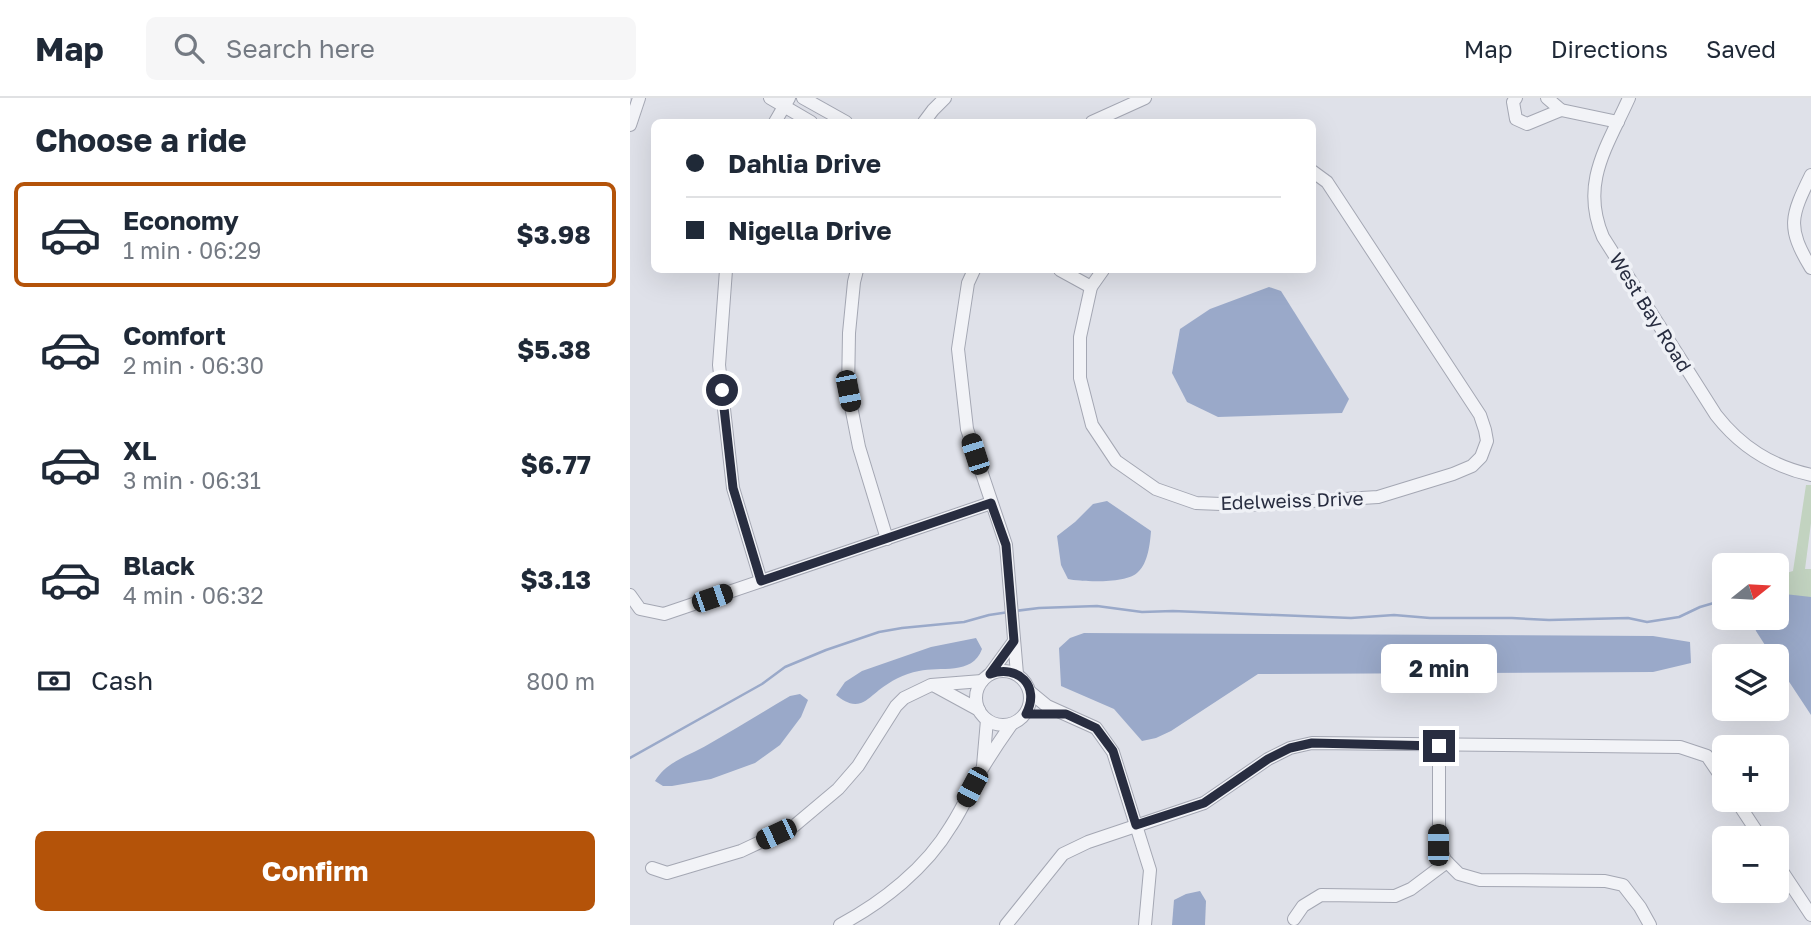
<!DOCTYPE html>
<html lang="en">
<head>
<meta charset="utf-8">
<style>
  body { margin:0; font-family:"Golos Text",sans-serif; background:#f6f6f7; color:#1f2937; height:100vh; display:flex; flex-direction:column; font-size:26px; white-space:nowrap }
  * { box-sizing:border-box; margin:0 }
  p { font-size:23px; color:#747a83 }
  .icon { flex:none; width:38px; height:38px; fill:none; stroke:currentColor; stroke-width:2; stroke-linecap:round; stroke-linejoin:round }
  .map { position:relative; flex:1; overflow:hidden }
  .side { display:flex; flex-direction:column; background:#fff; width:630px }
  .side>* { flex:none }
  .top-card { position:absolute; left:21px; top:21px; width:665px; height:154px; border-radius:10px; box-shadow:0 7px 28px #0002; display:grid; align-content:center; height:154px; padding:0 35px; background:#fff }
  .needle { width:46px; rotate:72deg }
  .fabs { position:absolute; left:1082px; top:455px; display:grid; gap:14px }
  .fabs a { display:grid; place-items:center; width:77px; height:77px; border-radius:10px; background:#fff; box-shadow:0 7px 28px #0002; font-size:35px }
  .end { position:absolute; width:32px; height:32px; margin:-16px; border:9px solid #282d40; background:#fff; box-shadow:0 0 0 4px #fff }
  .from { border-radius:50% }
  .bubble { position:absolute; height:49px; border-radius:10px; background:#fff; box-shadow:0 7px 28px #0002; font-size:23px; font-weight:700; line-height:49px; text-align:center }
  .car { position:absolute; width:21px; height:42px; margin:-21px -10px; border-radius:9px; box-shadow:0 0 5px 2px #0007; background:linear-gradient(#222 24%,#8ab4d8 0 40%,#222 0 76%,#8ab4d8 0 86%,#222 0) }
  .top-card b { display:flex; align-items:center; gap:24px; height:66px; font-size:26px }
  .top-card b+b { border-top:2px solid #e0e1e3 }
  .top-card i { width:18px; height:18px; background:#1f2937 }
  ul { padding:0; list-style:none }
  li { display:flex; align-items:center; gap:21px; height:105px; margin:0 14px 10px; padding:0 21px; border:4px solid transparent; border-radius:10px }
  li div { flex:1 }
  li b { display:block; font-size:26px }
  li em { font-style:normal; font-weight:700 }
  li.selected { border-color:#b45309 }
  li>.icon { width:63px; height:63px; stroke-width:1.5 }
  h2 { padding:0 35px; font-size:32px; line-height:84px }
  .pay { display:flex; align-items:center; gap:18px; height:77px; padding:0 35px; font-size:26px }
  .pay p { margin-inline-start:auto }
  .cta { display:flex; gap:14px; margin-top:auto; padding:14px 35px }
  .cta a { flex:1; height:80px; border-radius:10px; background:#b45309; color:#fff; font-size:28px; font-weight:700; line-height:80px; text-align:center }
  header { display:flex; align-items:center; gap:42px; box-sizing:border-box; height:98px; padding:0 35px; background:#fff; border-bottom:2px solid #e0e1e3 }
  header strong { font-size:33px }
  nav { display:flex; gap:38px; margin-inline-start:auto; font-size:24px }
  .search { width:490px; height:63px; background:#f6f6f7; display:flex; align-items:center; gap:18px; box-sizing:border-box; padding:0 24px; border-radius:10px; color:#747a83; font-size:26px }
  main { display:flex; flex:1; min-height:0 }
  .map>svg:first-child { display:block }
  .green { fill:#c2d3c0 }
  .water { fill:#9aa9c9 }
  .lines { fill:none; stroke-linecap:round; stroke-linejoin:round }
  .stream { stroke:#9aa9c9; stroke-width:2.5 }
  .minor-casing { stroke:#a4a7b3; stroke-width:14 }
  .minor { stroke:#f2f3f7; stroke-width:12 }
  .route { stroke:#282d40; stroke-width:9 }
  .labels { text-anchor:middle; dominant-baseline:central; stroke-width:7; stroke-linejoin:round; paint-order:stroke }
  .street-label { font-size:19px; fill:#282d40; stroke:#eff1f6 }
</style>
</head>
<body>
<header>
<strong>Map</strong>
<div class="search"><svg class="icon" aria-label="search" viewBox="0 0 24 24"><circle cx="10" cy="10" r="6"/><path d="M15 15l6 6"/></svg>Search here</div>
<nav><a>Map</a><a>Directions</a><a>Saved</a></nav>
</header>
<main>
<section class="side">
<h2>Choose a ride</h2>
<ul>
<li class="selected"><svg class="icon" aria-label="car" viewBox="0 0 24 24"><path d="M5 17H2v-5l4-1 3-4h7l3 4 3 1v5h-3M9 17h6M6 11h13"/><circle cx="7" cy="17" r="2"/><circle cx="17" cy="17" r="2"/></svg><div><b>Economy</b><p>1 min · 06:29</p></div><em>$3.98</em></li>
<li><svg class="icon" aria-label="car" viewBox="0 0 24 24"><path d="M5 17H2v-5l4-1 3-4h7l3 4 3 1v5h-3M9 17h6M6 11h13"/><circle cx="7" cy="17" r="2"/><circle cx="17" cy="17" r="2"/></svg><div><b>Comfort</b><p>2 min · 06:30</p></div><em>$5.38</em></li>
<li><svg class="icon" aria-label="car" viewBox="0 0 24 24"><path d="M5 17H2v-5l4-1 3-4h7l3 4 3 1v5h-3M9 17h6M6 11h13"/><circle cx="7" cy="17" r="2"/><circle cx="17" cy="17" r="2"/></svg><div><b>XL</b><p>3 min · 06:31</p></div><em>$6.77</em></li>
<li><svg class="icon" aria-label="car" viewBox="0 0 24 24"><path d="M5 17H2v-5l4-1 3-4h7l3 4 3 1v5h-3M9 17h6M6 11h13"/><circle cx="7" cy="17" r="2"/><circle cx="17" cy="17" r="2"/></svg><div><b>Black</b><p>4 min · 06:32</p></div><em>$3.13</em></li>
</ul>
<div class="pay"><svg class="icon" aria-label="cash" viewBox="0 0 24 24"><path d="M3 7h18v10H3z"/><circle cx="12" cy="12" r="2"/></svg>Cash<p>800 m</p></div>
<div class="cta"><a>Confirm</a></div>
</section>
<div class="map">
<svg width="1181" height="827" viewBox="0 0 1181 827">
  <rect width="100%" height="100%" fill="#dfe1e9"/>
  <polygon class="green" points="1176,387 1181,387 1181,425 1175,471 1181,471 1181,499 1178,500 1146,495 1146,478 1163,473"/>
  <g class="water">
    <polygon points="639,189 651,193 719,301 712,315 588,319 557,304 542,275 550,231 580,211"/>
    <path d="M477,403L521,433C520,446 518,465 508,474C497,486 453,484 438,481L431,467L427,438L445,424L463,406Z"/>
    <polygon points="1146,495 1181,499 1181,617 1146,564 1146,558 1142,558 1126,533 1122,520 1146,520"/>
    <polygon points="454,535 1023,538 1060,544 1061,565 1023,574 628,576 541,633 526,640 512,643 484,611 431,588 429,550 440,540"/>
    <path d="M346,540L352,551C342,578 310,568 289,573C273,576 261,583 249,592C244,596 237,603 231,605C221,608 214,603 206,597L215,584L232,573L301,549Z"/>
    <path d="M170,596L178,602L171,619L150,647L125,665L81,681L42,688H33L25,683C37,663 59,658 79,646C106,631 133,614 160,598Z"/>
    <polygon points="570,793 576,803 575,827 542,827 544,802 556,796"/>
  </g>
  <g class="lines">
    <g class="stream">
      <polyline points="385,513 409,510 467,508 512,514 543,513 721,520 764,517 800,520 882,520 919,522 998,520 1017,524 1049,519 1070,509 1094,502"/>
      <polyline points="0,660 132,586 155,569 196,552 249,534 272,530 334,524 359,517 379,514"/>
    </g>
    <defs>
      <g id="minor">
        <polyline points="140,0 181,24"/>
        <polyline points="173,0 216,24"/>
        <polyline points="886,0 883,4 886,21 897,26 931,12"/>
        <polyline points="917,0 931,12 988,24"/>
        <path d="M999,0C977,49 950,85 973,139L1086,317C1111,349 1141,368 1181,377"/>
        <polyline points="145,24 159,0"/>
        <polyline points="294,24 303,12 315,0"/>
        <polyline points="462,24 515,0"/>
        <polyline points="0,27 9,0"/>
        <path d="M1181,77C1161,118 1156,129 1181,170"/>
        <polyline points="96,172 89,267 103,390 131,483"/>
        <polyline points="227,172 224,184 219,235 218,293 229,349 257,441"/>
        <polyline points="344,172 338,185 328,251 337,331 376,447 387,576"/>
        <polyline points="430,172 461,189"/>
        <polyline points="473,172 461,189 450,239 450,280 462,327 486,363 526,391 566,405 617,407 748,399 823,376 842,368 851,359 857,343 855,332 850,317 697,84 682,73"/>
        <polyline points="0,497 10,511 34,516 361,405"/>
        <circle cx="373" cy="600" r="27"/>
        <polyline points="360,576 384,543"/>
        <polyline points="305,588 349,612"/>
        <polyline points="400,594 417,608 466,630 483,654 520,772 515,827"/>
        <polyline points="809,648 809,747 815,762 829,776 850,782 975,783 993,787 1010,809 1020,827"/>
        <polyline points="353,668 357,622"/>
        <polyline points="1106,702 1131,740"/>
        <polyline points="1146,764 1181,817"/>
        <polyline points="22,770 37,775 111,753 164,728 208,691 228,668 266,608 274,600 301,587 352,583"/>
        <polyline points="664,821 673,808 691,797 765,798 781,791 817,764"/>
        <path d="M210,827C253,804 296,770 321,728C333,710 341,690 352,671C361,656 371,641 381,627"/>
        <polyline points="376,827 433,756 458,744 574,705 638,661 660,650 682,645 1050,649 1077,658 1094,683"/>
      </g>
    </defs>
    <use href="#minor" class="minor-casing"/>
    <use href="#minor" class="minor"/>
  </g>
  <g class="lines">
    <path class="route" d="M92,292L103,390L131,483L361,405L376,447L384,543L360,576C388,566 411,588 396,616H436L466,630L483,653L506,727L574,705L638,661L660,650L682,645L809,648"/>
  </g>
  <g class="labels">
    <g class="street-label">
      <text transform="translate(1021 214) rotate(58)">West Bay Road</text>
      <text transform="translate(662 402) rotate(-2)">Edelweiss Drive</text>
    </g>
  </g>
</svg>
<div class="fabs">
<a><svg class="needle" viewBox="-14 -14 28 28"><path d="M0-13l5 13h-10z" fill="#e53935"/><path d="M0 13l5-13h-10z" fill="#747a83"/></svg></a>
<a><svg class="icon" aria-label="layers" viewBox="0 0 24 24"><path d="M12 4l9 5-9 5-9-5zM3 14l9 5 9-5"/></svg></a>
<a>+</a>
<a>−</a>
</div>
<i class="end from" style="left:92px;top:292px"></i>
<i class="end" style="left:809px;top:648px"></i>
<div class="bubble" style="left:751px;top:546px;width:116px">2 min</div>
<i class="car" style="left:218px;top:293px;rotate:169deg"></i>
<i class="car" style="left:345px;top:356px;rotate:342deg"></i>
<i class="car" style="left:82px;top:500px;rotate:71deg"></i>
<i class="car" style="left:342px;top:689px;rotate:208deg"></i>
<i class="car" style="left:146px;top:736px;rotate:245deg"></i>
<i class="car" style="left:808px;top:747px;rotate:0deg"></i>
<div class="top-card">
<b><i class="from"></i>Dahlia Drive</b>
<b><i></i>Nigella Drive</b>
</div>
</div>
</main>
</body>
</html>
